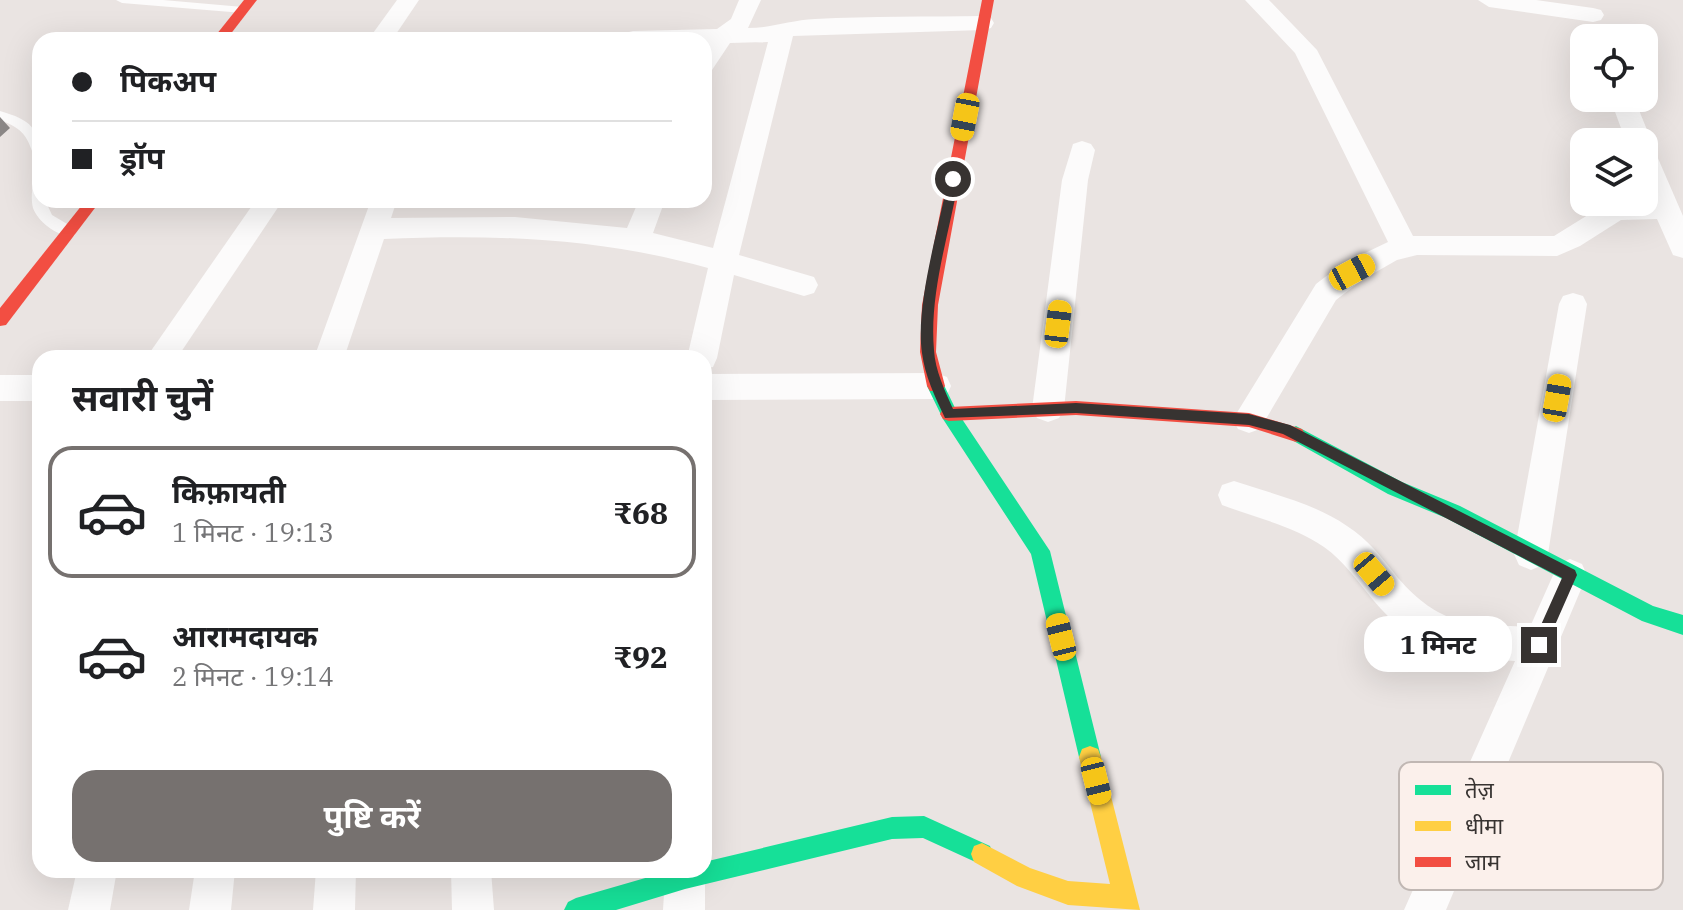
<!DOCTYPE html>
<html lang="hi">
<head>
<meta charset="utf-8">
<style>
  body { margin:0; font-family:"IBM Plex Serif","Noto Sans Devanagari",serif; background:#f6f6f6; color:#202124; height:100vh; display:flex; flex-direction:column; font-size:30px; white-space:nowrap }
  * { box-sizing:border-box; margin:0 }
  p { font-size:26px; color:#757577 }
  .icon { flex:none; width:44px; height:44px; fill:none; stroke:currentColor; stroke-width:2; stroke-linecap:round; stroke-linejoin:round }
  .map { position:relative; flex:1; overflow:hidden }
  .details { position:absolute; left:32px; top:350px; width:680px; height:528px; display:flex; flex-direction:column; background:#fff; border-radius:24px; box-shadow:0 8px 32px #0002 }
  .details>* { flex:none }
  .hud { position:absolute; left:32px; top:32px; width:680px; height:176px; border-radius:24px; box-shadow:0 8px 32px #0002; display:grid; align-content:center; height:176px; padding:0 40px; background:#fff }
  .buttons { position:absolute; left:1570px; top:24px; display:grid; gap:16px }
  .buttons a { display:grid; place-items:center; width:88px; height:88px; border-radius:16px; background:#fff; box-shadow:0 8px 32px #0002; font-size:40px }
  .end { position:absolute; width:36px; height:36px; margin:-18px; border:10px solid #373331; background:#fff; box-shadow:0 0 0 4px #fff }
  .from { border-radius:50% }
  .bubble { position:absolute; height:56px; border-radius:24px; background:#fff; box-shadow:0 8px 32px #0002; font-size:26px; font-weight:700; line-height:56px; text-align:center }
  .car { position:absolute; width:24px; height:48px; margin:-24px -12px; border-radius:10px; box-shadow:0 0 6px 2px #0007; background:linear-gradient(#f5c518 24%,#345 0 40%,#f5c518 0 76%,#345 0 86%,#f5c518 0) }
  .hud b { display:flex; align-items:center; gap:28px; height:76px; font-size:30px }
  .hud b+b { border-top:2px solid #e0e0e0 }
  .hud i { width:20px; height:20px; background:#202124 }
  ul { padding:0; list-style:none }
  li { display:flex; align-items:center; gap:24px; height:132px; margin:0 16px 12px; padding:0 24px; border:4px solid transparent; border-radius:24px }
  li div { flex:1 }
  li b { display:block; font-size:30px }
  li em { font-style:normal; font-weight:700 }
  li.current { border-color:#76716f }
  li>.icon { width:72px; height:72px; stroke-width:1.5 }
  h2 { padding:0 40px; font-size:36px; line-height:96px }
  .action { display:flex; gap:16px; margin-top:auto; padding:16px 40px }
  .action a { flex:1; height:92px; border-radius:24px; background:#76716f; color:#fff; font-size:32px; font-weight:700; line-height:92px; text-align:center }
  .map>svg:first-child { display:block }
  .lines { fill:none; stroke-linecap:round; stroke-linejoin:round }
  .lane { fill:#fcfbfb; fill-rule:evenodd }
  .street { fill:#fcfbfb; fill-rule:evenodd }
  .fast { fill:#16e098; fill-rule:evenodd }
  .slow { fill:#ffcf43; fill-rule:evenodd }
  .jam { fill:#f24e42; fill-rule:evenodd }
  .shaded-wall { fill:#8b8786 }
  .route { fill:#373331 }
  .key { fill:#fbf0eb; stroke:#c0b7b3; stroke-width:2 }
  .key-label { font-size:22px; fill:#373331 }
</style>
</head>
<body>
<div class="map">
<svg width="1683" height="910" viewBox="0 0 1683 910">
  <rect width="100%" height="100%" fill="#eae4e2"/>
  <g class="lines">
    <g class="lane">
      <polygon points="116,0 163,0 243,7 249,10 243,13 122,3"/>
      <path d="M0,111C31,120 40,128 40,160L35,159C27,136 24,129 0,120Z"/>
      <path d="M40,177V200H45L52,215L74,228L76,232L74,236C59,238 38,222 33,208C31,200 32,190 33,182Z"/>
    </g>
    <g class="street">
      <polygon points="397,0 419,0 392,40 368,40"/>
      <path d="M739,0H761L748,28C772,28 791,20 815,19C871,16 927,17 983,16L991,18L994,23L991,28L983,30L793,36L739,255L814,277L818,285L814,293L804,296L734,275L717,358L713,367L704,369V358H687L708,268C601,238 495,234 384,239L344,358H314L371,200H397L391,218L515,217L627,228L639,200H665L653,233L713,248L768,42L730,43L712,70L704,73V40L621,38L625,33L633,31L717,29L731,19Z"/>
      <polygon points="1245,0 1269,0 1317,50 1413,236 1554,236 1604,205 1649,199 1644,187 1644,142 1626,142 1610,98 1634,98 1652,142 1648,148 1657,156 1683,216 1683,258 1673,255 1657,219 1621,220 1580,246 1557,256 1417,255 1397,260 1362,280 1336,300 1260,429 1249,433 1238,429 1233,420 1238,411 1316,284 1342,264 1388,242 1295,53"/>
      <polygon points="1478,0 1536,0 1593,8 1601,10 1604,15 1601,20 1593,22 1489,7"/>
      <polygon points="1082,141 1091,144 1095,150 1088,180 1064,409 1059,418 1048,422 1037,418 1032,409 1062,180 1073,144"/>
      <polygon points="256,200 283,200 177,358 146,358"/>
      <polygon points="1573,293 1583,296 1587,304 1548,554 1543,565 1531,570 1519,565 1514,554 1559,304 1563,296"/>
      <polygon points="936,373 947,377 951,386 947,395 936,399 704,400 704,374"/>
      <rect x="0" y="375" width="40" height="26"/>
      <path d="M1234,481C1272,494 1314,503 1347,526C1368,539 1383,559 1398,578C1441,627 1469,624 1530,627L1558,564L1570,559L1582,564L1587,575L1446,910H1404L1515,661C1458,658 1411,646 1374,601C1358,582 1344,561 1324,547C1294,526 1256,518 1222,505L1218,495L1222,485Z"/>
      <polygon points="77,870 117,870 110,910 68,910"/>
      <polygon points="195,870 235,870 231,910 189,910"/>
      <polygon points="316,870 356,870 355,910 313,910"/>
      <polygon points="451,870 491,870 494,910 452,910"/>
      <polygon points="662,870 702,870 705,878 705,910 663,910 665,878"/>
    </g>
    <g class="fast">
      <polygon points="936,379 942,381 956,410 1050,551 1101,757 1098,765 1090,768 1082,765 1079,757 1031,554 943,419 927,386 930,381"/>
      <polygon points="1296,426 1402,482 1460,506 1653,606 1683,615 1683,635 1642,621 1446,518 1388,494 1290,439 1287,434 1290,429"/>
      <polygon points="924,816 990,846 993,854 990,862 982,865 923,838 892,839 685,889 616,910 564,910 568,902 576,898 673,870 704,870 704,862 892,817"/>
    </g>
    <polygon class="slow" points="1090,746 1098,749 1101,757 1140,910 1068,905 1017,886 974,862 971,854 974,846 982,843 1030,868 1068,881 1110,884 1079,757 1082,749"/>
    <g class="jam">
      <polygon points="244,0 257,0 226,40 212,40"/>
      <polygon points="982,0 994,0 938,305 936,352 945,386 942,391 930,391 927,386 920,352 922,305"/>
      <polygon points="86,200 101,200 6,325 0,326 0,308"/>
      <polygon points="1076,401 1249,413 1302,429 1305,434 1302,439 1296,442 1249,427 1076,415 949,421 943,419 940,414 943,409 949,407"/>
    </g>
  </g>
  <polygon class="shaded-wall" points="0,117 10,128 0,137"/>
  <path class="route" d="M953,176L959,179C949,234 929,294 934,350C935,370 945,391 953,409L1076,403L1249,414L1290,425L1575,570L1577,575L1544,650L1539,652L1532,645L1562,578L1283,434L1249,425L1076,413L945,418C935,397 925,376 922,353C915,305 939,228 948,179Z"/>
  <rect x="1399" y="762" width="264" height="128" rx="12" class="key"/>
  <rect x="1415" y="785" width="36" height="10" fill="#16e098"/>
  <rect x="1415" y="821" width="36" height="10" fill="#ffcf43"/>
  <rect x="1415" y="857" width="36" height="10" fill="#f24e42"/>
  <g class="key-label">
    <text x="1465" y="798">तेज़</text>
    <text x="1465" y="834">धीमा</text>
    <text x="1465" y="870">जाम</text>
  </g>
</svg>
<div class="buttons">
<a><svg class="icon" aria-label="locate" viewBox="0 0 24 24"><circle cx="12" cy="12" r="6"/><path d="M12 2v4M12 18v4M2 12h4M18 12h4"/></svg></a>
<a><svg class="icon" aria-label="layers" viewBox="0 0 24 24"><path d="M12 4l9 5-9 5-9-5zM3 14l9 5 9-5"/></svg></a>
</div>
<i class="end from" style="left:953px;top:179px"></i>
<i class="end" style="left:1539px;top:645px"></i>
<div class="bubble" style="left:1364px;top:616px;width:148px">1 मिनट</div>
<i class="car" style="left:965px;top:117px;rotate:191deg"></i>
<i class="car" style="left:1352px;top:272px;rotate:62deg"></i>
<i class="car" style="left:1058px;top:324px;rotate:7deg"></i>
<i class="car" style="left:1557px;top:398px;rotate:10deg"></i>
<i class="car" style="left:1374px;top:574px;rotate:140deg"></i>
<i class="car" style="left:1061px;top:637px;rotate:346deg"></i>
<i class="car" style="left:1096px;top:781px;rotate:166deg"></i>
<div class="hud">
<b><i class="from"></i>पिकअप</b>
<b><i></i>ड्रॉप</b>
</div>
<section class="details">
<h2>सवारी चुनें</h2>
<ul>
<li class="current"><svg class="icon" aria-label="car" viewBox="0 0 24 24"><path d="M5 17H2v-5l4-1 3-4h7l3 4 3 1v5h-3M9 17h6M6 11h13"/><circle cx="7" cy="17" r="2"/><circle cx="17" cy="17" r="2"/></svg><div><b>किफ़ायती</b><p>1 मिनट · 19:13</p></div><em>₹68</em></li>
<li><svg class="icon" aria-label="car" viewBox="0 0 24 24"><path d="M5 17H2v-5l4-1 3-4h7l3 4 3 1v5h-3M9 17h6M6 11h13"/><circle cx="7" cy="17" r="2"/><circle cx="17" cy="17" r="2"/></svg><div><b>आरामदायक</b><p>2 मिनट · 19:14</p></div><em>₹92</em></li>
</ul>
<div class="action"><a>पुष्टि करें</a></div>
</section>
</div>
</body>
</html>
